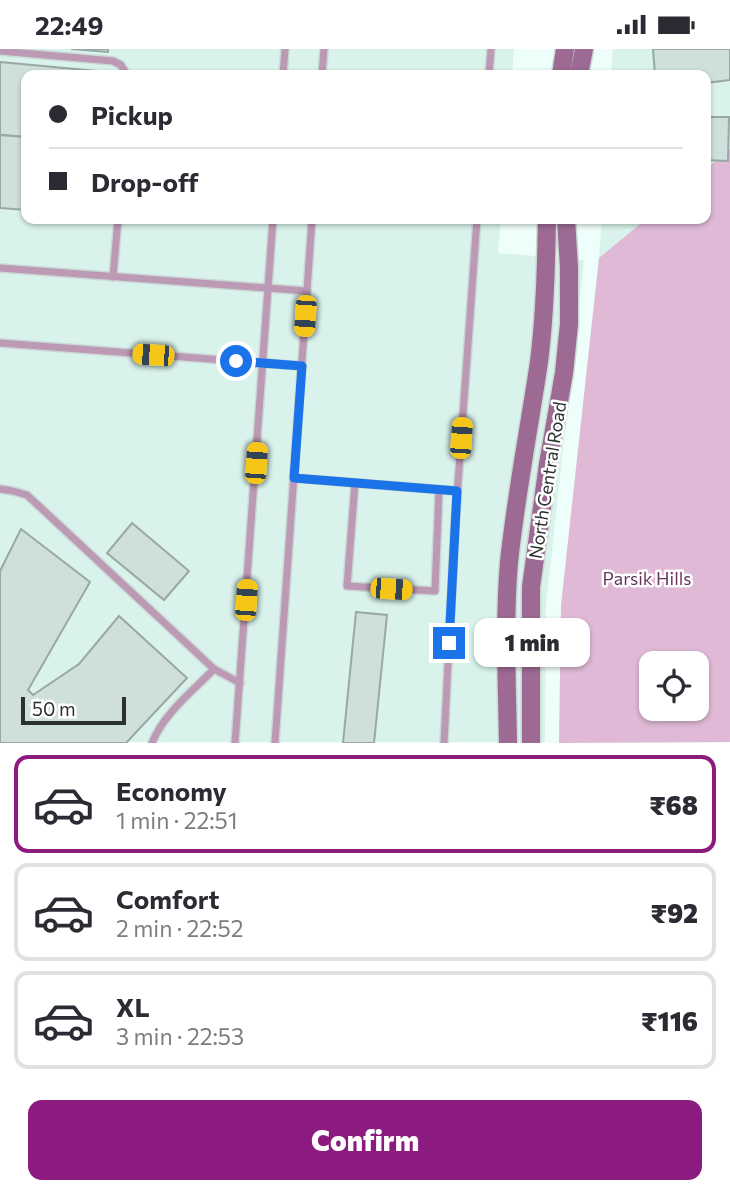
<!DOCTYPE html>
<html lang="en">
<head>
<meta charset="utf-8">
<style>
  body { margin:0; font-family:Commissioner,sans-serif; background:#f2f2f3; color:#2b2b33; height:100vh; display:flex; flex-direction:column; font-size:26px; white-space:nowrap }
  * { box-sizing:border-box; margin:0 }
  p { font-size:23px; color:#7c7c81 }
  .icon { flex:none; width:38px; height:38px; fill:none; stroke:currentColor; stroke-width:2; stroke-linecap:round; stroke-linejoin:round }
  .map { position:relative; height:694px; overflow:hidden }
  .sheet { display:flex; flex-direction:column; background:#fff; flex:1 }
  .sheet>* { flex:none }
  .hud { position:absolute; left:21px; top:21px; width:690px; height:154px; border-radius:14px; box-shadow:0 2px 5px #0004; display:grid; align-content:center; height:154px; padding:0 28px; background:#fff }
  .buttons { position:absolute; left:639px; top:602px; display:grid; gap:14px }
  .buttons a { display:grid; place-items:center; width:70px; height:70px; border-radius:14px; background:#fff; box-shadow:0 2px 5px #0004; font-size:35px }
  .scale { position:absolute; left:21px; bottom:18px; width:105px; box-sizing:border-box; padding-left:7px; border:4px solid #2b312f; border-top:0; font-size:19px; line-height:24px; white-space:nowrap; color:#2b312f; -webkit-text-stroke:5px #fff; paint-order:stroke }
  .end { position:absolute; width:32px; height:32px; margin:-16px; border:9px solid #1a73e8; background:#fff; box-shadow:0 0 0 4px #fff }
  .from { border-radius:50% }
  .bubble { position:absolute; height:49px; border-radius:14px; background:#fff; box-shadow:0 2px 5px #0004; font-size:23px; font-weight:800; line-height:49px; text-align:center }
  .car { position:absolute; width:21px; height:42px; margin:-21px -10px; border-radius:9px; box-shadow:0 0 5px 2px #0007; background:linear-gradient(#f5c518 24%,#345 0 40%,#f5c518 0 76%,#345 0 86%,#f5c518 0) }
  .hud b { display:flex; align-items:center; gap:24px; height:66px; font-size:26px }
  .hud b+b { border-top:2px solid #e1e1e2 }
  .hud i { width:18px; height:18px; background:#2b2b33 }
  ul { padding:12px 0 0; list-style:none }
  li { display:flex; align-items:center; gap:21px; height:98px; margin:0 14px 10px; padding:0 14px; border:4px solid #e1e1e2; border-radius:14px }
  li div { flex:1 }
  li b { display:block; font-size:26px }
  li em { font-style:normal; font-weight:800 }
  li.current { border-color:#8b1b7e }
  li>.icon { width:63px; height:63px; stroke-width:1.5 }
  .action { display:flex; gap:14px; margin-top:auto; padding:14px 28px }
  .action a { flex:1; height:80px; border-radius:14px; background:#8b1b7e; color:#fff; font-size:28px; font-weight:800; line-height:80px; text-align:center }
  .status { display:flex; justify-content:space-between; align-items:center; height:49px; padding:0 35px; background:#fff; direction:ltr }
  .status svg { height:19px; fill:currentColor }
  .map>svg:first-child { display:block }
  .built { fill:#d9f2ec }
  .green { fill:#dfb9d6; fill-rule:evenodd }
  .building { fill:#cfdfdb; stroke:#99a8a4; stroke-width:2 }
  .lines { fill:none; stroke-linecap:round; stroke-linejoin:round }
  .service-casing { stroke:#cbd9d5; stroke-width:10 }
  .secondary-casing { stroke:#cbd9d5; stroke-width:21 }
  .service { stroke:#bc99b4; stroke-width:7 }
  .secondary { stroke:#9c6a92; stroke-width:18 }
  .route { stroke:#1a73e8; stroke-width:9 }
  .labels { text-anchor:middle; dominant-baseline:central; stroke-width:5; stroke-linejoin:round; paint-order:stroke }
  .street-label { font-size:18px; fill:#2b312f; stroke:#fff }
  .park-label { font-size:18px; fill:#693660; stroke:#fff }
</style>
</head>
<body>
<div class="status"><b>22:49</b><svg viewBox="0 0 49 12"><path d="M0 12V9h3v3zM5 12V6h3v6zM10 12V3h3v9zM15 12V0h3v12zM26 1h20v11H26zM47 4h2v5h-2z"/></svg></div>
<div class="map">
<svg width="730" height="694" viewBox="0 0 730 694">
  <rect width="100%" height="100%" fill="#eefefa"/>
  <g class="built">
    <polygon points="0,0 514,0 512,26 26,26 26,170 501,170 498,204 584,211 546,556 545,693 0,693"/>
    <polygon points="613,0 730,0 730,100 705,121 705,26 611,26"/>
    <polygon points="602,170 646,170 599,209"/>
  </g>
  <path class="green" d="M730,100V693L559,694L561,556L599,209L646,170H705V121ZM651,614H696V660H651Z"/>
  <g class="building">
    <polygon points="71,0 108,0 108,3"/>
    <polygon points="653,0 730,0 730,31 705,34 705,26 655,26"/>
    <polygon points="0,13 107,23 107,26 26,26 26,88 0,86"/>
    <polygon points="705,68 729,68 728,112 705,111"/>
    <polygon points="0,86 26,88 26,161 0,159"/>
    <polygon points="132,474 189,522 164,551 107,504"/>
    <polygon points="21,480 90,533 28,641 33,646 79,615 119,567 187,629 126,694 0,694 0,522"/>
    <polygon points="356,563 387,566 374,694 343,694"/>
  </g>
  <g class="lines">
    <defs>
      <g id="service">
        <polyline points="0,2 113,12 121,16 127,26"/>
        <polyline points="283,26 285,0"/>
        <polyline points="322,26 324,0"/>
        <polyline points="489,26 491,0"/>
        <polyline points="0,219 307,242"/>
        <polyline points="113,228 118,170"/>
        <polyline points="0,294 302,317"/>
        <polyline points="294,429 457,442"/>
        <polyline points="355,434 347,537 435,542 439,441"/>
        <polyline points="0,440 13,442 27,446 214,620 240,634"/>
        <path d="M152,694C164,664 192,643 214,620"/>
        <polyline points="235,694 273,170"/>
        <polyline points="275,694 312,170"/>
        <polyline points="444,694 455,476 477,170"/>
      </g>
      <g id="secondary">
        <polyline points="561,26 565,0"/>
        <polyline points="579,26 584,0"/>
        <path d="M508,694C507,634 504,572 509,513C516,446 529,380 539,313C545,265 546,218 547,170"/>
        <polyline points="531,694 531,538 548,415 564,324 569,275 569,218 566,170"/>
      </g>
    </defs>
    <use href="#service" class="service-casing"/>
    <use href="#secondary" class="secondary-casing"/>
    <use href="#service" class="service"/>
    <use href="#secondary" class="secondary"/>
  </g>
  <g class="lines">
    <polyline class="route" points="236,312 302,317 294,429 457,442 449,594"/>
  </g>
  <g class="labels">
    <g class="street-label">
      <text transform="translate(547 431) rotate(-81)">North Central Road</text>
    </g>
    <g class="park-label">
      <text x="647" y="529">Parsik Hills</text>
    </g>
  </g>
</svg>
<div class="buttons">
<a><svg class="icon" aria-label="locate" viewBox="0 0 24 24"><circle cx="12" cy="12" r="6"/><path d="M12 2v4M12 18v4M2 12h4M18 12h4"/></svg></a>
</div>
<div class="scale">50 m</div>
<i class="end from" style="left:236px;top:312px"></i>
<i class="end" style="left:449px;top:594px"></i>
<div class="bubble" style="left:474px;top:569px;width:116px">1 min</div>
<i class="car" style="left:305px;top:267px;rotate:184deg"></i>
<i class="car" style="left:153px;top:306px;rotate:274deg"></i>
<i class="car" style="left:461px;top:389px;rotate:4deg"></i>
<i class="car" style="left:256px;top:414px;rotate:4deg"></i>
<i class="car" style="left:391px;top:540px;rotate:93deg"></i>
<i class="car" style="left:246px;top:551px;rotate:4deg"></i>
<div class="hud">
<b><i class="from"></i>Pickup</b>
<b><i></i>Drop-off</b>
</div>
</div>
<section class="sheet">
<ul>
<li class="current"><svg class="icon" aria-label="car" viewBox="0 0 24 24"><path d="M5 17H2v-5l4-1 3-4h7l3 4 3 1v5h-3M9 17h6M6 11h13"/><circle cx="7" cy="17" r="2"/><circle cx="17" cy="17" r="2"/></svg><div><b>Economy</b><p>1 min · 22:51</p></div><em>₹68</em></li>
<li><svg class="icon" aria-label="car" viewBox="0 0 24 24"><path d="M5 17H2v-5l4-1 3-4h7l3 4 3 1v5h-3M9 17h6M6 11h13"/><circle cx="7" cy="17" r="2"/><circle cx="17" cy="17" r="2"/></svg><div><b>Comfort</b><p>2 min · 22:52</p></div><em>₹92</em></li>
<li><svg class="icon" aria-label="car" viewBox="0 0 24 24"><path d="M5 17H2v-5l4-1 3-4h7l3 4 3 1v5h-3M9 17h6M6 11h13"/><circle cx="7" cy="17" r="2"/><circle cx="17" cy="17" r="2"/></svg><div><b>XL</b><p>3 min · 22:53</p></div><em>₹116</em></li>
</ul>
<div class="action"><a>Confirm</a></div>
</section>
</body>
</html>
